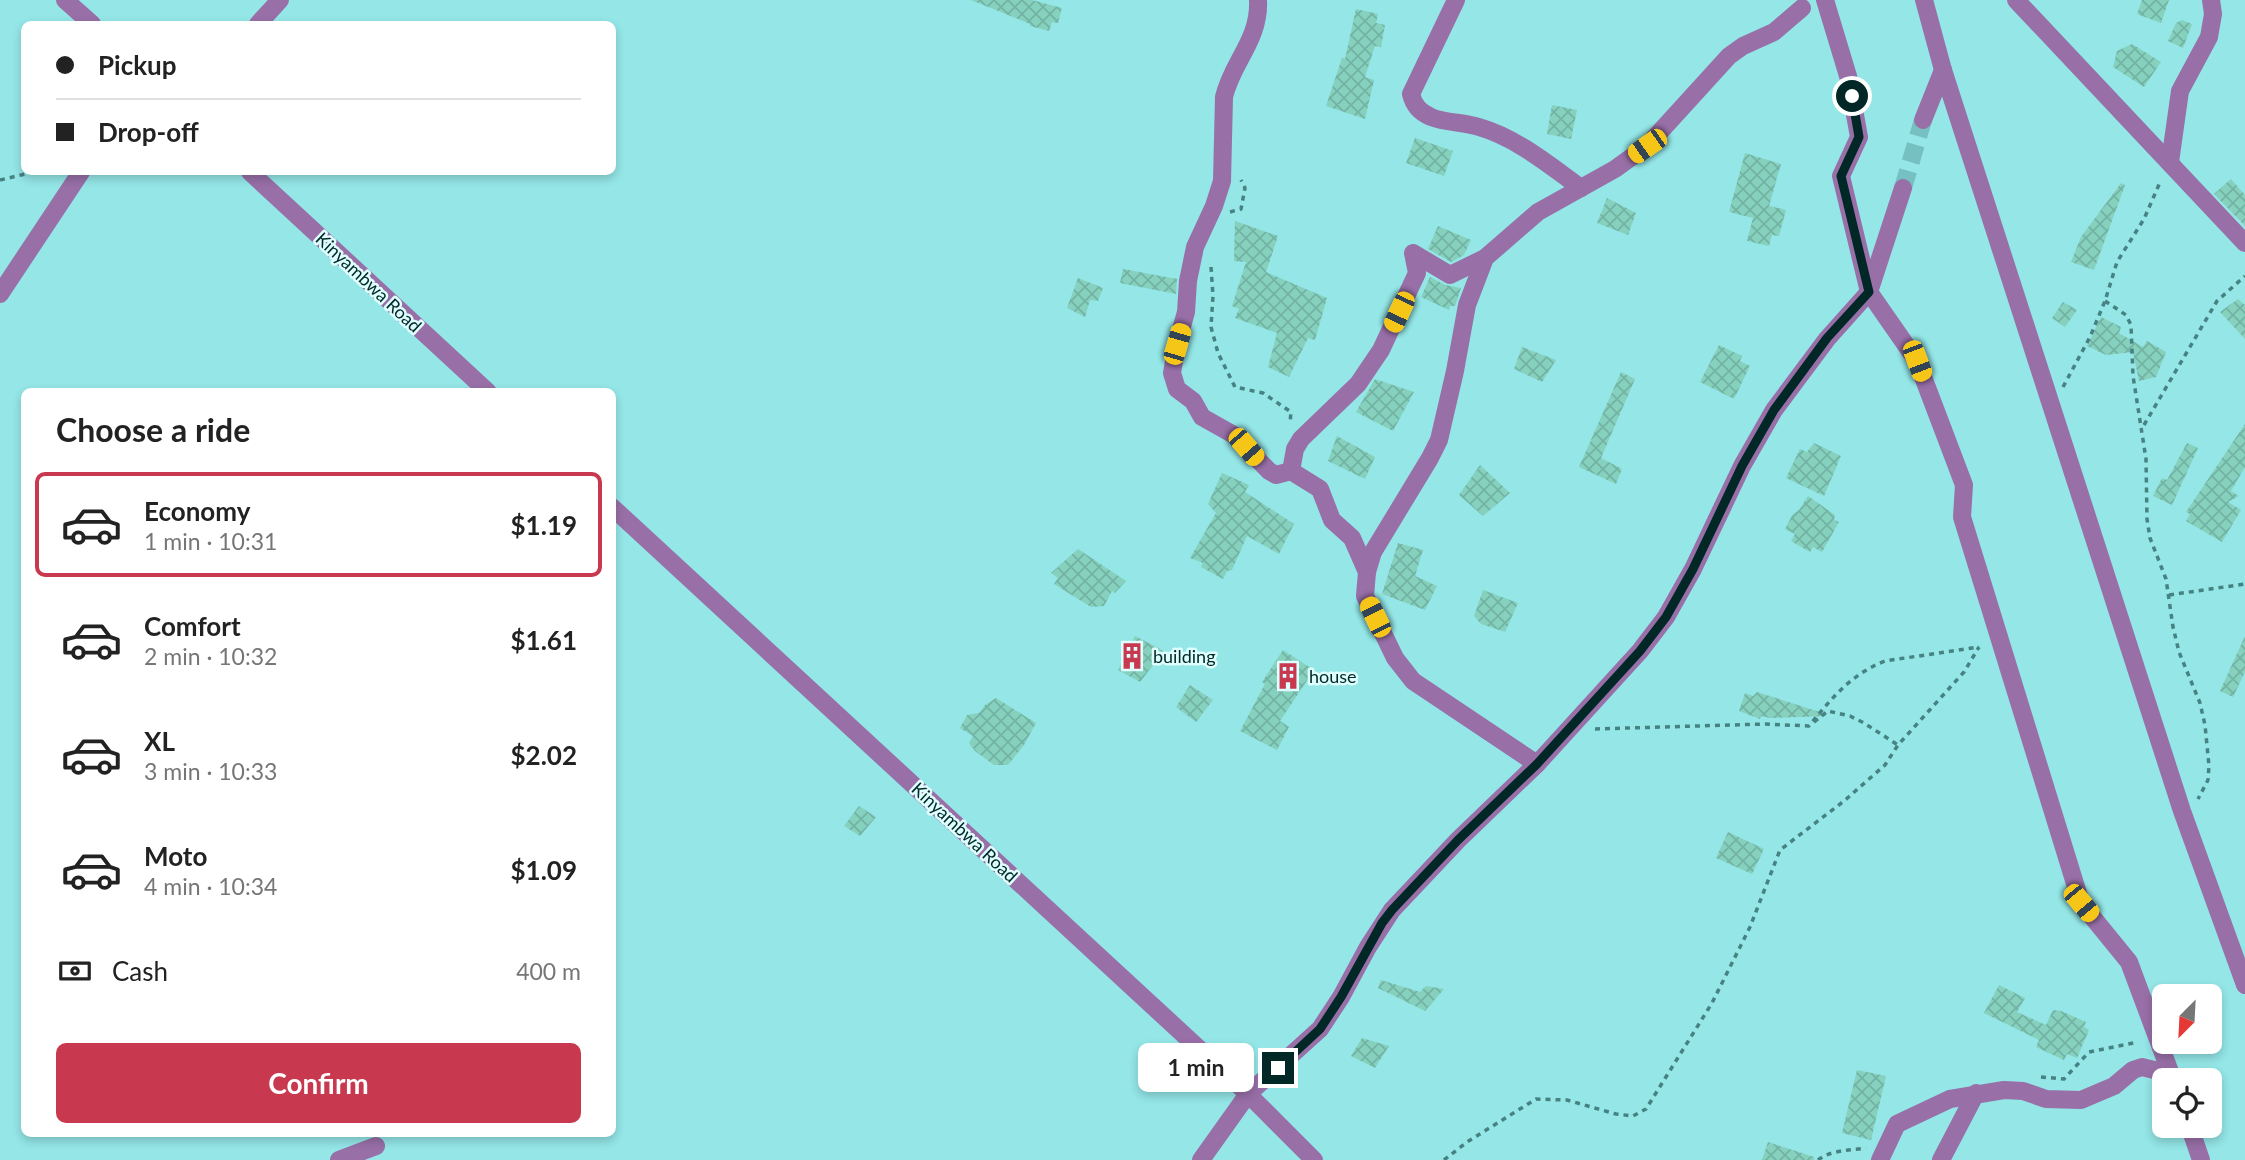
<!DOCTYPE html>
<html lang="en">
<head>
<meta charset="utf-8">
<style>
  body { margin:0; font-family:Lato,sans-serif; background:#f2f2f2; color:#222; height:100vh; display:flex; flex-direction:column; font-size:26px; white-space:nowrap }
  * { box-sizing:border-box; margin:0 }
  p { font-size:23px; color:#767676 }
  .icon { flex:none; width:38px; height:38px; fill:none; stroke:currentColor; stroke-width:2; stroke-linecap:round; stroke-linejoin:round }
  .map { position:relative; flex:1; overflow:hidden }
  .side { position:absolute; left:21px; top:388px; width:595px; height:749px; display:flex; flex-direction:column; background:#fff; border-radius:10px; box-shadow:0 4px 10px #0003 }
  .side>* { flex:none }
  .banner { position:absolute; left:21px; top:21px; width:595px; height:154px; border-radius:10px; box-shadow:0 4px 10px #0003; display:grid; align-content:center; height:154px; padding:0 35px; background:#fff }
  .needle { width:46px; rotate:204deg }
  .tools { position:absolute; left:2152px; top:984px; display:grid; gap:14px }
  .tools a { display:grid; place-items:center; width:70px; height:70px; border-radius:10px; background:#fff; box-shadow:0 4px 10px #0003; font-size:35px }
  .end { position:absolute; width:32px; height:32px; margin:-16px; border:9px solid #022727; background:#fff; box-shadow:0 0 0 4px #fff }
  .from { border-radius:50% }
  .bubble { position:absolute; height:49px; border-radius:10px; background:#fff; box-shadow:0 4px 10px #0003; font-size:23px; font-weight:700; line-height:49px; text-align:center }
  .car { position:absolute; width:21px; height:42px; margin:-21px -10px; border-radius:9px; box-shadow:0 0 5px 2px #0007; background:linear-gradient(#f5c518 24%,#345 0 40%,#f5c518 0 76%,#345 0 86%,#f5c518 0) }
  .banner b { display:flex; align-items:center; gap:24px; height:66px; font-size:26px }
  .banner b+b { border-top:2px solid #e0e0e0 }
  .banner i { width:18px; height:18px; background:#222 }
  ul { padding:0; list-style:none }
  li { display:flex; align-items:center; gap:21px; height:105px; margin:0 14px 10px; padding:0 21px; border:4px solid transparent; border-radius:10px }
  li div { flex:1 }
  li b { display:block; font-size:26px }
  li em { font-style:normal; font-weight:700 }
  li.on { border-color:#c8384f }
  li>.icon { width:63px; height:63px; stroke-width:1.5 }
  h2 { padding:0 35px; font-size:32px; line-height:84px }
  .pay { display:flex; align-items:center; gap:18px; height:77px; padding:0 35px; font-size:26px }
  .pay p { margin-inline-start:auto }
  .primary-button { display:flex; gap:14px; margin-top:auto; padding:14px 35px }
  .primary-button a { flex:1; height:80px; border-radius:10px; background:#c8384f; color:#fff; font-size:28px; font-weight:700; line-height:80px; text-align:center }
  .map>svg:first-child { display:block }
  .building { fill:url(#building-cross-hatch) }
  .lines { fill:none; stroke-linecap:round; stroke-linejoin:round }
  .minor-tunnel { stroke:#77c0c1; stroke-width:18; stroke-dasharray:18 9; stroke-linecap:butt }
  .path { stroke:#478282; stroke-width:3.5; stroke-dasharray:5 5; stroke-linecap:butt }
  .minor { stroke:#986fa7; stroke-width:18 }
  .route { stroke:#022727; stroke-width:9 }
  .labels { text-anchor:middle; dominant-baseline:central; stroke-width:5; stroke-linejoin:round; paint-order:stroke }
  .street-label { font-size:18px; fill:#022727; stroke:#dffefe }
  .poi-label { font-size:18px; fill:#022727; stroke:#dffefe; text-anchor:start }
</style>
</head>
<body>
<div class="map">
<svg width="2245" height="1160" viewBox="0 0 2245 1160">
  <defs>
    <pattern id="building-cross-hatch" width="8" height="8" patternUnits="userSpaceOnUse" patternTransform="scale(1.75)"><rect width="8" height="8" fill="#86d1be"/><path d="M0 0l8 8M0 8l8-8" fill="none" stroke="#72b3a3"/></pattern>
  </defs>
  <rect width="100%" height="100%" fill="#94e6e7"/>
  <g class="building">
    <polygon points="971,0 1032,0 1062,8 1058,23 1052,22 1049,31 1030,26 1030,24"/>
    <polygon points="2142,0 2169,0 2161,23 2137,14"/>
    <polygon points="1356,9 1378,14 1376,23 1385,25 1381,47 1375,46 1365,77 1374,80 1365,119 1326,106 1342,58 1345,59"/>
    <polygon points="2182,20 2192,24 2183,48 2168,41 2176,23"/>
    <polygon points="2132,44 2161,62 2144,87 2113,67 2117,51"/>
    <polygon points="1552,105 1577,110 1571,139 1547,134"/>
    <polygon points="1415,138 1453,151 1444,176 1406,163"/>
    <polygon points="1745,153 1781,164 1769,206 1786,210 1779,236 1772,235 1769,246 1747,241 1753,218 1729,212"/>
    <polygon points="2231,179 2245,195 2245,226 2214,194"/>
    <polygon points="2121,183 2125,185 2094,270 2071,262 2081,237"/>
    <polygon points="1607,198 1636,213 1628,235 1597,223"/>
    <polygon points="1235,221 1278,236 1266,272 1327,298 1315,340 1308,338 1289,377 1268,367 1277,333 1235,318 1239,309 1232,306 1246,262 1234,261"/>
    <polygon points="1438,226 1471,240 1464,255 1451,262 1428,249"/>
    <polygon points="1123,269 1177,279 1176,294 1120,283"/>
    <polygon points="1430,277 1445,285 1461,288 1455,306 1450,306 1449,310 1421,297"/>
    <polygon points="1078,278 1103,288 1098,301 1090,300 1085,317 1067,308"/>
    <polygon points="2238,299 2245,305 2245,339 2220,312"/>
    <polygon points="2063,302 2077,310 2065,327 2052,318"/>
    <polygon points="2101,317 2121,327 2119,333 2143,347 2147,341 2166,352 2156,377 2139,381 2133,352 2106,355 2087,346"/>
    <polygon points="1719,345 1742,356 1740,361 1750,366 1734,399 1700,382"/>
    <polygon points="1522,347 1556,360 1542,382 1514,369"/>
    <polygon points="1621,372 1635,379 1601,458 1622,469 1616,484 1579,467"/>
    <polygon points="1375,379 1414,392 1393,431 1356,412"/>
    <polygon points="2245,424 2245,467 2231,491 2239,496 2228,502 2241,510 2222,542 2186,521 2190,514 2186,512"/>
    <polygon points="1337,436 1375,457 1365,479 1328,461"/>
    <polygon points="1814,443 1841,456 1824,496 1786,478 1800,449 1807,452"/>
    <polygon points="2187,443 2198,448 2172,505 2153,496 2162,478 2167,480"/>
    <polygon points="1480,465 1510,493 1483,516 1459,495"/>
    <polygon points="1222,473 1249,485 1245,492 1294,524 1279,554 1247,536 1232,570 1227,571 1223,579 1201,567 1203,563 1190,558 1216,513 1208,504"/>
    <polygon points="1808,496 1835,515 1834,520 1839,522 1822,552 1813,547 1810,552 1791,541 1795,534 1785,529 1793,514 1799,510"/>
    <polygon points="1398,543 1423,550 1415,576 1437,586 1425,610 1382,594"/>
    <polygon points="1078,549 1126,581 1115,593 1112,591 1104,606 1091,607 1054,584 1058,578 1051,573"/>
    <polygon points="1483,590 1518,603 1505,632 1481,624 1474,616"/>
    <polygon points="1135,636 1164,651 1140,682 1118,670"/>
    <polygon points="2245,636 2245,672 2233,697 2220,691"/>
    <polygon points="1283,650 1314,670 1280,721 1289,727 1277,750 1240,731 1265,684 1262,682"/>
    <polygon points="1190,685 1213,700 1196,722 1176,707"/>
    <polygon points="1757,692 1826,714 1826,716 1770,718 1761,716 1760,719 1739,711 1745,693 1753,696"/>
    <polygon points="996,698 1036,723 1024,745 1008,765 994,765 975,751 969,743 973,736 960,728 967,715 979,713 985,705"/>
    <polygon points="859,806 876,817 860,836 844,826"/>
    <polygon points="1728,832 1764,849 1752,874 1716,858"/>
    <polygon points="1381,980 1420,992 1426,986 1444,989 1425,1011 1378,988"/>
    <polygon points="1999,985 2025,998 2017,1012 2046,1025 2053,1010 2061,1011 2086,1022 2084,1027 2089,1030 2077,1058 2067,1054 2064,1060 2036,1047 2039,1040 1984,1013"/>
    <polygon points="1362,1038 1389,1046 1375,1068 1351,1056"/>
    <polygon points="1857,1070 1886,1076 1871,1140 1842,1133"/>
    <polygon points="1768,1142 1814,1157 1814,1160 1762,1160"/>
  </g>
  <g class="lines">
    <polyline class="minor-tunnel" points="1903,188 1923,120"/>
    <g class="path">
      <polyline points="0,180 34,172"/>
      <polyline points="1230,212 1241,209 1245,188 1241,180"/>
      <polyline points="1211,267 1213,296 1211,327 1218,353 1235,387 1263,393 1291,412 1290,423"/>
      <polyline points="2105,301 2126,315 2131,325 2133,376 2146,459 2147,519 2150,538 2166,579 2173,627 2179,652 2200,703 2205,725 2209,766 2208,780 2198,799"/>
      <polyline points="2063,387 2090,337 2105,301 2117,262 2144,219 2161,180"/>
      <polyline points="2144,425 2217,301 2245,276"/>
      <polyline points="2169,595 2245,584"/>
      <polyline points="1814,722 1828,711 1850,716 1864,723 1898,745"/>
      <path d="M1595,729L1765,724L1809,726C1831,699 1851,674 1885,661L1979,647"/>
      <polyline points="2041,1077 2064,1079 2089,1052 2138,1042"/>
      <polyline points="1444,1160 1467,1142 1536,1099 1567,1100 1616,1114 1633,1116 1646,1109 1712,1003 1750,927 1780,850 1844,801 1885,765 1898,745 1964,672 1979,647"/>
      <path d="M1818,1160C1833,1149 1849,1151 1866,1148"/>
    </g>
    <g class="minor">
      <polyline points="65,0 92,24"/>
      <path d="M1258,0C1260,40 1232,62 1224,97L1222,181L1214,206L1195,247L1188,281L1186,312L1177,344L1172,373L1177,389L1193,401L1202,417L1234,435L1269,471L1276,475L1291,471"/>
      <path d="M1456,0L1411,94C1414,106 1420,112 1431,117C1446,123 1463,122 1479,127C1517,138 1549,165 1581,188"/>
      <polyline points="1825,0 1848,76 1859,137 1841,176 1869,292 1917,361 1964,485 1962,517 2081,903 2129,962 2173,1080"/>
      <polyline points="1924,0 1943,70 2182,811 2245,985"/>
      <polyline points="2016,0 2245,243"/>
      <polyline points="258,24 280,0"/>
      <polyline points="1923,120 1943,70"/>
      <polyline points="2170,162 2180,91 2209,37 2213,14 2211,0"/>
      <polyline points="250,172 488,392"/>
      <polyline points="0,294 81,172"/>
      <polyline points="612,507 1248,1094 1314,1160"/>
      <polyline points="1367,572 1352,538 1332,520 1320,489 1291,471 1295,449 1301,439 1358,384 1381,350 1417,273 1413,253 1450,275 1485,258"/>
      <polyline points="1537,764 1413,681 1395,658 1365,596 1367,572 1373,552 1430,458 1439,440 1455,371 1467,305 1485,258 1538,212 1615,169 1647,146 1729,56 1743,46 1774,32 1802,8"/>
      <polyline points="2189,1125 2201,1160"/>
      <polyline points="339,1160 376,1146"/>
      <polyline points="1201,1160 1248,1094 1320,1029 1341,997 1368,947 1392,910 1458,840 1537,764 1640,651 1666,617 1693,569 1742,466 1774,410 1827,339 1869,292 1903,188"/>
      <polyline points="1880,1160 1897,1124 1950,1099 2004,1090 2023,1091 2046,1099 2081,1100 2114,1086 2133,1070 2142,1067 2158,1071"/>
      <polyline points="1941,1160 1976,1093"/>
    </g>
  </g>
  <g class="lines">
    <polyline class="route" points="1278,1068 1320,1029 1341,997 1382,923 1392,910 1458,840 1537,764 1640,651 1666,617 1693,569 1742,466 1774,410 1827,338 1869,292 1841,176 1859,137 1852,96"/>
  </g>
  <defs>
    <symbol id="building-bare" viewBox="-9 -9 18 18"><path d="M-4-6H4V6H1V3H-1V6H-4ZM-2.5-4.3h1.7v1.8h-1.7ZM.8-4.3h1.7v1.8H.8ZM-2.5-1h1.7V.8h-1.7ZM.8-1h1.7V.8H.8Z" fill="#c8384f" stroke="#dffefe" stroke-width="2.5" paint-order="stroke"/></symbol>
  </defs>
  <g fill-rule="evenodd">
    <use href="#building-bare" x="1113" y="637" width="38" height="38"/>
    <use href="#building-bare" x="1269" y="657" width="38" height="38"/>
  </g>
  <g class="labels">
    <g class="street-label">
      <text transform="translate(369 282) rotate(43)">Kinyambwa Road</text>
      <text transform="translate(965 832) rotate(43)">Kinyambwa Road</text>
    </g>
    <g class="poi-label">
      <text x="1153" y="656">building</text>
      <text x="1309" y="676">house</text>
    </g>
  </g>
</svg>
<div class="tools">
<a><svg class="needle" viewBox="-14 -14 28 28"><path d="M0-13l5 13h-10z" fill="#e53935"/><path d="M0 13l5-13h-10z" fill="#767676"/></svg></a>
<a><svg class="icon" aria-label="locate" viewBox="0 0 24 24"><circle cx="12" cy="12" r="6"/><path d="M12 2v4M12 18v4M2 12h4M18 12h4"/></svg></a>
</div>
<i class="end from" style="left:1852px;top:96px"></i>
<i class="end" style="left:1278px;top:1068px"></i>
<div class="bubble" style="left:1138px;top:1043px;width:116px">1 min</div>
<i class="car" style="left:1647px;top:146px;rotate:235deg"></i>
<i class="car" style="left:1399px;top:312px;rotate:205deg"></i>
<i class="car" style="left:1177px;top:344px;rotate:16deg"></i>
<i class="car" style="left:1917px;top:361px;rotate:159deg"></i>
<i class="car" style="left:1246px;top:447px;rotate:139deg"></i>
<i class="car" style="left:1375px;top:617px;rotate:334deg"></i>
<i class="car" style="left:2081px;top:903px;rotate:140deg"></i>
<div class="banner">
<b><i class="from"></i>Pickup</b>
<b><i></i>Drop-off</b>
</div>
<section class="side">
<h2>Choose a ride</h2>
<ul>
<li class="on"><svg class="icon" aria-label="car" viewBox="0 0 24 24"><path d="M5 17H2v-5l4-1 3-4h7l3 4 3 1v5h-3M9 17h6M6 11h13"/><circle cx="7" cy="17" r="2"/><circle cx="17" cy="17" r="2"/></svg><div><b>Economy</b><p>1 min · 10:31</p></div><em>$1.19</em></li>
<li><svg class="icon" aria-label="car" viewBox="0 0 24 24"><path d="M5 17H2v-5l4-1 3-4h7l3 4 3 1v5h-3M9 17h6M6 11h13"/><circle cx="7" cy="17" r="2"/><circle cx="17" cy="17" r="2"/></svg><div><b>Comfort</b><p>2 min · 10:32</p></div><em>$1.61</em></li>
<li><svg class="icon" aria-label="car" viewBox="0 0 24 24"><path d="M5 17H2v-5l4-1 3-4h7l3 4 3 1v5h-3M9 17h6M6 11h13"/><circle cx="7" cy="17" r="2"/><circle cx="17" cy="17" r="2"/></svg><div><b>XL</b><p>3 min · 10:33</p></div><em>$2.02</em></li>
<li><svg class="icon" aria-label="car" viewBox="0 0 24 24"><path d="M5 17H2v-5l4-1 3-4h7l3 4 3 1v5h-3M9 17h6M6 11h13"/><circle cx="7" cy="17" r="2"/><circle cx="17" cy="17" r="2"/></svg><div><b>Moto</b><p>4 min · 10:34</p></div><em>$1.09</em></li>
</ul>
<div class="pay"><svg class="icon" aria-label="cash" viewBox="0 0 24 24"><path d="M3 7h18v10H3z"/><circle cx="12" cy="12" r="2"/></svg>Cash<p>400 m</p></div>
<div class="primary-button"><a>Confirm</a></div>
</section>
</div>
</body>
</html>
